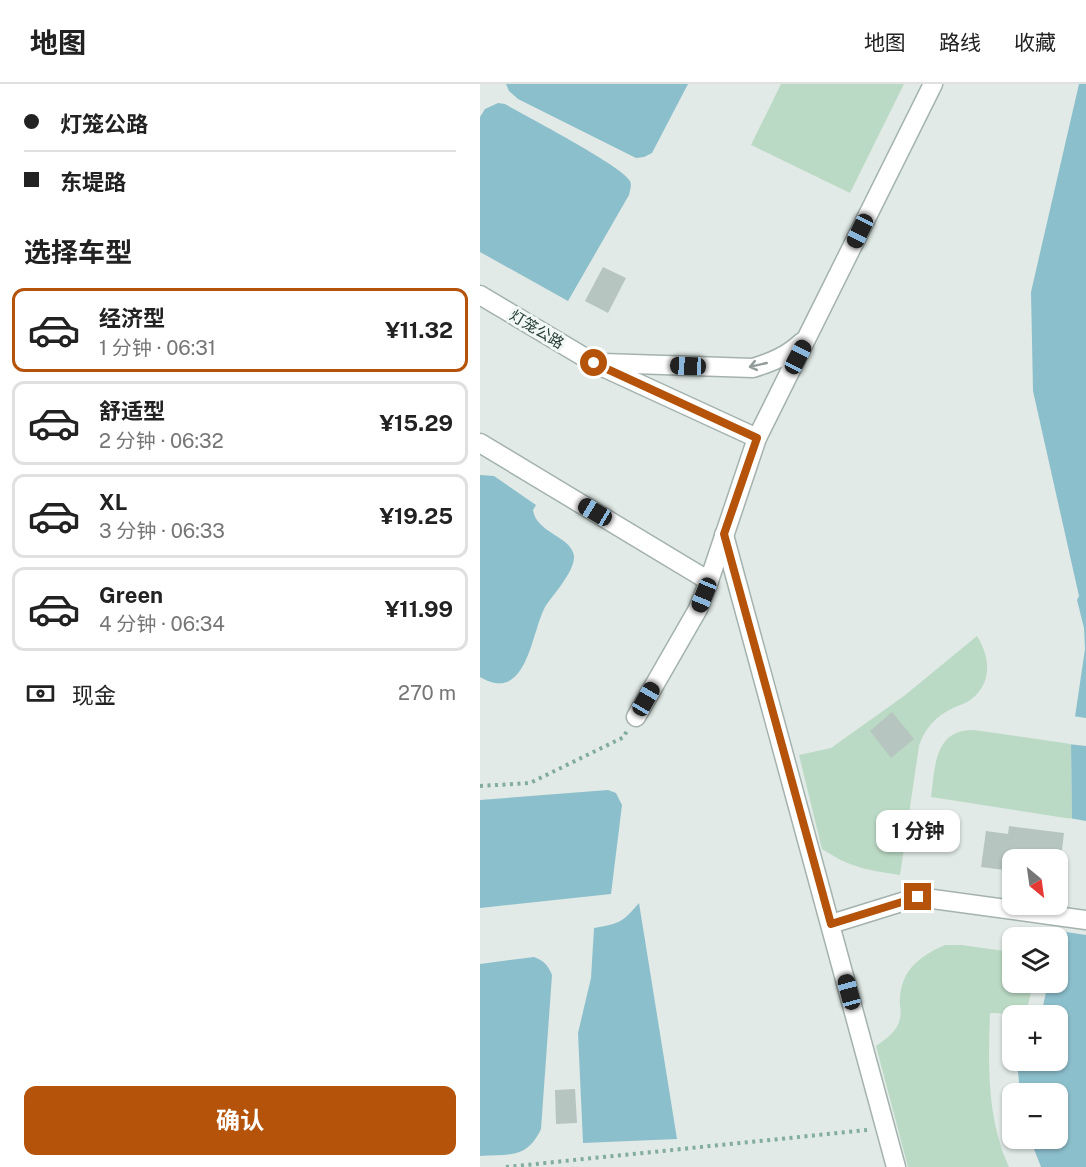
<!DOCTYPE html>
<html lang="zh">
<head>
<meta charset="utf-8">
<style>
  body { margin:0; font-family:"Public Sans","Noto Sans SC",sans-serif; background:#f6f6f6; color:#222; height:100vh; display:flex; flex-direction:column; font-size:22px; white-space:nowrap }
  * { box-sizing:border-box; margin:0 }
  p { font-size:20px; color:#767676 }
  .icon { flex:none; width:33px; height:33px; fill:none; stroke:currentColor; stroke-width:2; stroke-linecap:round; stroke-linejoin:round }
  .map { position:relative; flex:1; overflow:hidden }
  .drawer { display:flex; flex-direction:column; background:#fff; width:480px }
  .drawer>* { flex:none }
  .top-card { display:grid; align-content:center; height:132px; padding:0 24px; background:#fff }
  .needle { width:39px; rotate:151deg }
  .fabs { position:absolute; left:522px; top:765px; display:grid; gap:12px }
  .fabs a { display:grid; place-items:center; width:66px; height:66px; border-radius:12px; background:#fff; box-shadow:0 2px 4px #0004; font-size:30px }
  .end { position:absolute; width:27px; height:27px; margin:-14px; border:8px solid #b45309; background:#fff; box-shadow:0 0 0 3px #fff }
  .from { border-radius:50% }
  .bubble { position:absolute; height:42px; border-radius:12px; background:#fff; box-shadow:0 2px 4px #0004; font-size:20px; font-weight:700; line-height:42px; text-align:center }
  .car { position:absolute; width:18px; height:36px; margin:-18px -9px; border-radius:8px; box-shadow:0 0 4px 2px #0007; background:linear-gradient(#222 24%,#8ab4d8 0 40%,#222 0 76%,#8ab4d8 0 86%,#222 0) }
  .top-card b { display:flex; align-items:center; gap:21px; height:57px; font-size:22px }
  .top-card b+b { border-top:2px solid #e0e0e0 }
  .top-card i { width:15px; height:15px; background:#222 }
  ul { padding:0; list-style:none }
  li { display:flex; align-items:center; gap:18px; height:84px; margin:0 12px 9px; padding:0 12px; border:3px solid #e0e0e0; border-radius:12px }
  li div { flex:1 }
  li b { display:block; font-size:22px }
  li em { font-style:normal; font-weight:700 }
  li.current { border-color:#b45309 }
  li>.icon { width:54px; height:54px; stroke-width:1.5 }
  h2 { padding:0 24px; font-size:27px; line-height:72px }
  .pay { display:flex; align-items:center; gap:15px; height:66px; padding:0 24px; font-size:22px }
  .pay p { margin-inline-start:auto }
  .cta { display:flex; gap:12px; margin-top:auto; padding:12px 24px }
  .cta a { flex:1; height:69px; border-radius:12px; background:#b45309; color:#fff; font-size:24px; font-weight:700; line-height:69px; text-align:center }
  header { display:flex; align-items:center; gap:36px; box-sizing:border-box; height:84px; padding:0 30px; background:#fff; border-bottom:2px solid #e0e0e0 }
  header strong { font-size:28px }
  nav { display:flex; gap:33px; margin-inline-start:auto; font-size:21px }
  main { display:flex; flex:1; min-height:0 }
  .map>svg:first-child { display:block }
  .green { fill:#bbdac5 }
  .water { fill:#8cbfcc }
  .pier { fill:#e1eae6 }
  .building { fill:#b6c5c0 }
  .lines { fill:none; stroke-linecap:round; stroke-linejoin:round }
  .minor-casing { stroke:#a4b2ad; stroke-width:21 }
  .path { stroke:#83aca1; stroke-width:4; stroke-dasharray:3 4.5; stroke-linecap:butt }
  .minor { stroke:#fff; stroke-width:18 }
  .oneway { stroke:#919c9a }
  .route { stroke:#b45309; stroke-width:8 }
  .labels { text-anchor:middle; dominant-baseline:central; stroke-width:6; stroke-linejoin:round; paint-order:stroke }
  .street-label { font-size:15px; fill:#233a34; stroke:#f1f7f4 }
</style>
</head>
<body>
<header>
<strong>地图</strong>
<nav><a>地图</a><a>路线</a><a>收藏</a></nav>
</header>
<main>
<section class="drawer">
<div class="top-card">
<b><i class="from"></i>灯笼公路</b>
<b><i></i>东堤路</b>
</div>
<h2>选择车型</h2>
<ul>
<li class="current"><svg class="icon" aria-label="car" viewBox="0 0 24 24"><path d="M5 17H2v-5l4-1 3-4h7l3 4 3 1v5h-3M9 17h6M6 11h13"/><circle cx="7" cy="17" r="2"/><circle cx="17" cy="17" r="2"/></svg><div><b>经济型</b><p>1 分钟 · 06:31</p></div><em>¥11.32</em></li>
<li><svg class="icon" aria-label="car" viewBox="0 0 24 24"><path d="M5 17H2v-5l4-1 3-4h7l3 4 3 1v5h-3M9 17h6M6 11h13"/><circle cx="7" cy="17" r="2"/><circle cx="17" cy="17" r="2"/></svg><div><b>舒适型</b><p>2 分钟 · 06:32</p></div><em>¥15.29</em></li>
<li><svg class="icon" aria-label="car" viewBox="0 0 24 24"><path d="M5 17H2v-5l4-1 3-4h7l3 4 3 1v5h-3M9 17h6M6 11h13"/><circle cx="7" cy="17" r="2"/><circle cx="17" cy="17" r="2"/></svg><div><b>XL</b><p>3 分钟 · 06:33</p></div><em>¥19.25</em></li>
<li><svg class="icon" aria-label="car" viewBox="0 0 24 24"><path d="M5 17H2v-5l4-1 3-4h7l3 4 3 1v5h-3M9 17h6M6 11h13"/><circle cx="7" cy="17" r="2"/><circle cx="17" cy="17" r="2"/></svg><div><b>Green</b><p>4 分钟 · 06:34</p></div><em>¥11.99</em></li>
</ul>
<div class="pay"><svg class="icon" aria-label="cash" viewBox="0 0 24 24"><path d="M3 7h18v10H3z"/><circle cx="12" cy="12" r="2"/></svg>现金<p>270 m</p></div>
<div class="cta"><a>确认</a></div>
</section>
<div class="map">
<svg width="606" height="1083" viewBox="0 0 606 1083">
  <rect width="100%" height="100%" fill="#e1eae6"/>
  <g class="green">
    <polygon points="301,0 424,0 370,109 271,61"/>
    <path d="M497,552C509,571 513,596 494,613C489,618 480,621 473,624C456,632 445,644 439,662L420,791C387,786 371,784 342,765L319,671L351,664L424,612Z"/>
    <path d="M494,646L591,660L592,735L451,713C455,684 454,645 494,646Z"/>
    <path d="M465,861H481L532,868V898L552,899C547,938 544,930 510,929C508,981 507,1035 529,1083H428L396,962C406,955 418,947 420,934C422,928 419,922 420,915C421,886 440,872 465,861Z"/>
  </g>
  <g class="water">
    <polygon points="26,0 208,0 172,69 164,73 156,74 38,15 29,7"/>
    <polygon points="599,0 606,0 606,1083 561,1083 550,1055 578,1054 578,1010 540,1009 537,977 578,976 578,932 561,931 568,899 578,898 578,854 575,853 592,735 591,660 605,565 604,544 597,516 599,512 553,307 551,208"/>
    <path d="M18,19L25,20C44,31 144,83 150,97C152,101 150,106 149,111L88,217L0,168V33L5,25Z"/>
    <path d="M0,391L14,392L56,421L53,426C56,449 91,452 94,472C95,487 73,511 65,523C51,549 47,621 0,593Z"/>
    <polygon points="128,706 136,709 142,721 131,810 0,824 0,716"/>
    <path d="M159,819L197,1055L103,1059L98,949L111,894L114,844C139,840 143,838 159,819Z"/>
    <path d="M54,873C64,877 68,881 72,891L61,1045C47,1075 30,1070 0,1072V880Z"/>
  </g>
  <g class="pier">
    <polygon points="592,632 606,634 606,662 588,660"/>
    <polygon points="589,734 606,737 606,851 573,846"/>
  </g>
  <g class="building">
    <polygon points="123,183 146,194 128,229 105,217"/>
    <polygon points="412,628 434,655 411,674 390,647"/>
    <polygon points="529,742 584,749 579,791 578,776 532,776 532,787 501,783 506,747 528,750"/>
    <polygon points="95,1005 97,1039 76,1040 75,1006"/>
  </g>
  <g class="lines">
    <defs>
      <g id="minor">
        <polyline points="0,211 114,279 277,354"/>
        <path d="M123,279L273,284C292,278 307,272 322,258"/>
        <polyline points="0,359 229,497"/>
        <polyline points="244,451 416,1083"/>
        <polyline points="156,633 218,525 229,497 277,354 453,0"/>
        <polyline points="351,840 438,813 606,836"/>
      </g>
    </defs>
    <use href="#minor" class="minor-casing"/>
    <g class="path">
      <polyline points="0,702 50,699 144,653 147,646"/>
      <polyline points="26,1083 387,1046"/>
    </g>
    <use href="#minor" class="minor"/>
  </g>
  <defs><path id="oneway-shaft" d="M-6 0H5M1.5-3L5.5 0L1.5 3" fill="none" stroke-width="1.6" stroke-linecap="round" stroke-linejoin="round" transform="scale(1.5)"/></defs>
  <use class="oneway" href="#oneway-shaft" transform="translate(278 281) rotate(167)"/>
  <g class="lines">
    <polyline class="route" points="114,279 277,354 244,450 351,840 438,813"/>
  </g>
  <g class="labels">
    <g class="street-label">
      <text transform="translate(57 245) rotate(31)">灯笼公路</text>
    </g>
  </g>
</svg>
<div class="fabs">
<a><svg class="needle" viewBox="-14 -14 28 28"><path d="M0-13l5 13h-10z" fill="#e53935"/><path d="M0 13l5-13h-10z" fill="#767676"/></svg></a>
<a><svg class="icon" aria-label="layers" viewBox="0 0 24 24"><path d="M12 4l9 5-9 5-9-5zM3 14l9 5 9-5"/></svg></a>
<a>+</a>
<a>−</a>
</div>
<i class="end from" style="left:114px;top:279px"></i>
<i class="end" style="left:438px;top:813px"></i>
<div class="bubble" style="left:396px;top:726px;width:84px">1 分钟</div>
<i class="car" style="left:380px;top:147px;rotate:206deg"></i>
<i class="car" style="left:318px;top:273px;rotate:27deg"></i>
<i class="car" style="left:208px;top:282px;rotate:272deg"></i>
<i class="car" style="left:115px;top:428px;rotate:301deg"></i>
<i class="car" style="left:224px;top:511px;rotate:202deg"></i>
<i class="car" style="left:166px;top:615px;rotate:30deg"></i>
<i class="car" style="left:369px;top:908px;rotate:345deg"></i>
</div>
</main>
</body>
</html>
